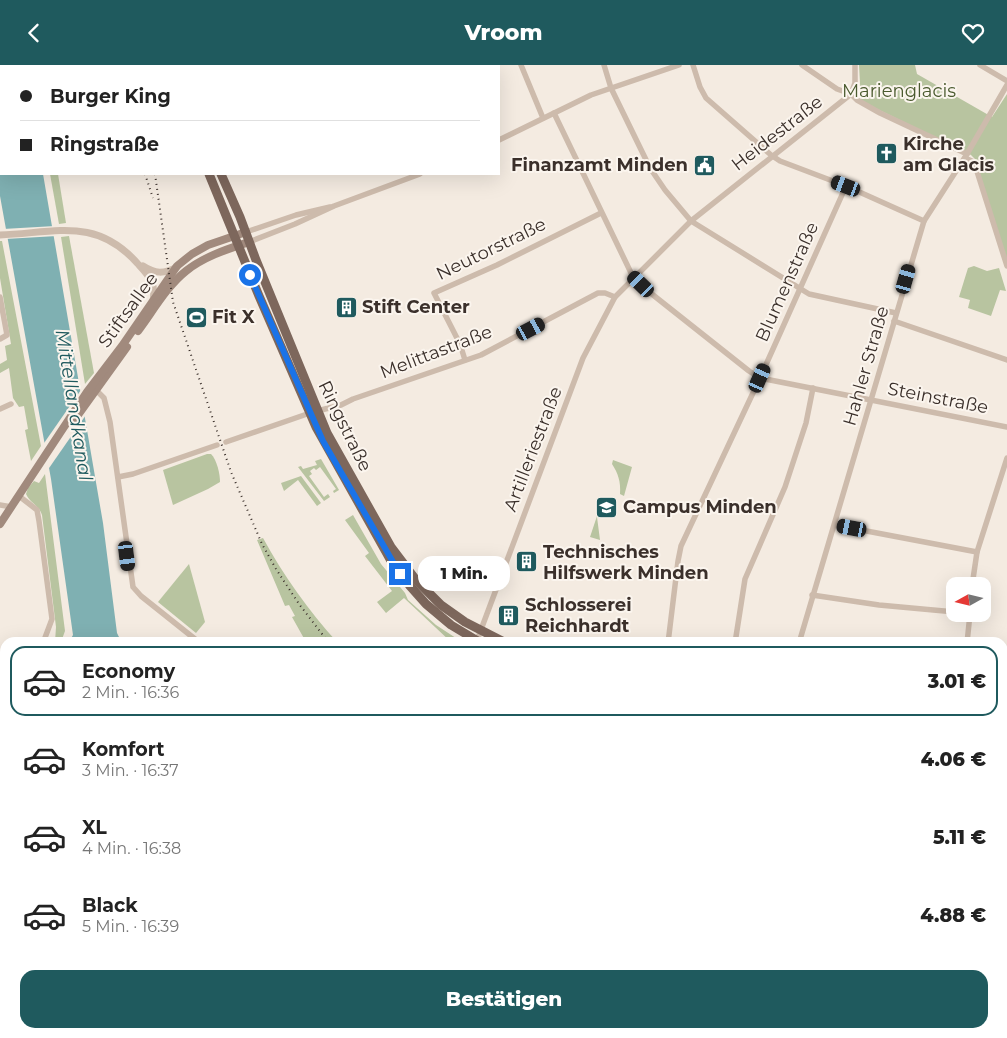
<!DOCTYPE html>
<html lang="de">
<head>
<meta charset="utf-8">
<style>
  body { margin:0; font-family:Montserrat,sans-serif; background:#f6f6f6; color:#222; height:100vh; display:flex; flex-direction:column; font-size:19px; white-space:nowrap }
  * { box-sizing:border-box; margin:0 }
  p { font-size:16px; color:#767676 }
  .icon { flex:none; width:28px; height:28px; fill:none; stroke:currentColor; stroke-width:2; stroke-linecap:round; stroke-linejoin:round }
  .map { position:relative; flex:1; overflow:hidden }
  .drawer { position:absolute; left:0px; top:572px; width:1008px; height:401px; display:flex; flex-direction:column; background:#fff; border-radius:15px 15px 0 0; box-shadow:0 5px 20px #0002 }
  .drawer>* { flex:none }
  .hud { position:absolute; left:0px; top:0px; width:500px; height:110px; box-shadow:0 5px 20px #0002; display:grid; align-content:center; height:110px; padding:0 20px; background:#fff }
  .needle { width:32px; rotate:262deg }
  .controls { position:absolute; left:946px; top:512px; display:grid; gap:10px }
  .controls a { display:grid; place-items:center; width:45px; height:45px; border-radius:10px; background:#fff; box-shadow:0 5px 20px #0002; font-size:25px }
  .end { position:absolute; width:22px; height:22px; margin:-11px; border:6px solid #1a73e8; background:#fff; box-shadow:0 0 0 2px #fff }
  .from { border-radius:50% }
  .bubble { position:absolute; height:35px; border-radius:15px; background:#fff; box-shadow:0 5px 20px #0002; font-size:16px; font-weight:800; line-height:35px; text-align:center }
  .car { position:absolute; width:15px; height:30px; margin:-15px -8px; border-radius:6px; box-shadow:0 0 4px 1px #0007; background:linear-gradient(#222 24%,#8ab4d8 0 40%,#222 0 76%,#8ab4d8 0 86%,#222 0) }
  .hud b { display:flex; align-items:center; gap:18px; height:48px; font-size:19px }
  .hud b+b { border-top:1px solid #e0e0e0 }
  .hud i { width:12px; height:12px; background:#222 }
  ul { padding:9px 0 0; list-style:none }
  li { display:flex; align-items:center; gap:15px; height:70px; margin:0 10px 8px; padding:0 10px; border:2px solid transparent; border-radius:15px }
  li div { flex:1 }
  li b { display:block; font-size:19px }
  li em { font-style:normal; font-weight:800 }
  li.active { border-color:#1f5a5e }
  li>.icon { width:45px; height:45px; stroke-width:1.5 }
  .button { display:flex; gap:10px; margin-top:auto; padding:10px 20px }
  .button a { flex:1; height:58px; border-radius:15px; background:#1f5a5e; color:#fff; font-size:20px; font-weight:800; line-height:58px; text-align:center }
  header { display:flex; justify-content:space-between; align-items:center; height:65px; padding:0 20px; background:#1f5a5e; color:#fff; font-size:22px; font-weight:800 }
  .map>svg:first-child { display:block }
  .green { fill:#b8c4a0 }
  .water { fill:#7fb0b2 }
  .pier { fill:#f4ebe1 }
  .lines { fill:none; stroke-linecap:round; stroke-linejoin:round }
  .minor { stroke:#cdbbac; stroke-width:5.5 }
  .tertiary { stroke:#cdbbac; stroke-width:7 }
  .secondary { stroke:#a18a7d; stroke-width:8 }
  .primary { stroke:#7d675c; stroke-width:9 }
  .rail { stroke:#3b302b; stroke-width:2; stroke-dasharray:1 4; stroke-linecap:butt }
  .route { stroke:#1a73e8; stroke-width:6 }
  .labels { text-anchor:middle; dominant-baseline:central; stroke-width:4; stroke-linejoin:round; paint-order:stroke }
  .park-label { font-size:18px; fill:#4a5a2e; stroke:#fbf5ee }
  .street-label { font-size:18px; fill:#3b302b; stroke:#fbf5ee }
  .poi-label { font-size:18px; font-weight:bold; fill:#3b302b; stroke:#fbf5ee; text-anchor:start }
  .water-label { font-size:19px; font-style:italic; fill:#1f5a5e; stroke:#fbf5ee }
</style>
</head>
<body>
<header><svg class="icon" aria-label="back" viewBox="0 0 24 24"><path d="M15 5l-7 7 7 7"/></svg>Vroom<svg class="icon" aria-label="heart" viewBox="0 0 24 24"><path d="M12 20l-8-8c-3-5 5-10 8-4 3-6 11-1 8 4z"/></svg></header>
<div class="map">
<svg width="1007" height="973" viewBox="0 0 1007 973">
  <rect width="100%" height="100%" fill="#f4ebe1"/>
  <g class="green">
    <polygon points="859,0 915,0 917,9 992,52 1007,29 1007,203 976,95 971,90 861,36"/>
    <polygon points="50,109 58,109 66,158 59,159"/>
    <polygon points="69,171 94,308 85,319 61,172"/>
    <polygon points="0,176 2,176 41,381 31,396 25,365 28,364 24,341 19,342 13,333 9,303 0,308 0,299 7,295 5,281 11,279 0,213"/>
    <polygon points="974,201 987,206 999,203 1006,226 1000,225 991,251 968,243 970,235 959,232 968,203"/>
    <path d="M207,389H211C217,395 220,409 220,417L208,424L173,440L163,405Z"/>
    <polygon points="321,394 339,425 334,428 333,426 336,424 320,402 316,405 314,403 310,406 312,409 309,411 324,432 328,429 330,432 324,436 298,402 301,401 303,404 317,400 315,396"/>
    <path d="M613,395L632,402L624,431L620,429C621,417 618,408 612,399Z"/>
    <path d="M45,409L65,566L61,577H55L56,562L42,450C39,440 30,438 26,429L28,423L34,416L39,418Z"/>
    <polygon points="301,411 321,438 317,441 298,415 284,426 281,418"/>
    <polygon points="353,450 381,499 405,528 408,535 436,560 462,577 451,577 404,533 386,548 377,537 392,526 365,491 369,488 345,455"/>
    <polygon points="597,451 597,452 600,475 590,472"/>
    <path d="M263,473C283,510 309,546 337,577H306L292,552L295,551L289,540L285,541L257,475Z"/>
    <polygon points="189,499 205,557 196,568 158,537"/>
    <polygon points="5,663 5,708 0,702 0,664"/>
  </g>
  <g class="water">
    <polygon points="0,0 24,0 24,1 1,1 1,109 43,109 103,458 117,568 120,574 124,577 69,577 73,570 51,414 0,131"/>
    <polygon points="97,969 158,969 159,973 97,973"/>
  </g>
  <g class="pier">
    <polygon points="55,161 57,171 5,174 3,164"/>
    <polygon points="83,322 88,347 47,406 42,381"/>
  </g>
  <g class="lines">
    <g class="minor">
      <polyline points="379,0 379,1"/>
      <polyline points="432,0 433,1"/>
      <polyline points="521,0 543,53"/>
      <polyline points="604,0 611,23 650,103 665,125 691,156 809,229 896,248"/>
      <polyline points="693,0 700,22 706,33 771,90 780,96 846,121 924,156"/>
      <polyline points="802,0 837,24 851,29"/>
      <polyline points="980,0 1007,16"/>
      <polyline points="339,1 345,0"/>
      <polyline points="851,29 857,35 880,48 967,89"/>
      <polyline points="554,48 633,212 648,226 749,306 760,313 1007,362"/>
      <polyline points="499,75 591,30 679,0"/>
      <polyline points="965,93 974,97 1007,201"/>
      <polyline points="246,167 296,150 330,142"/>
      <polyline points="249,177 295,159 334,141 420,109"/>
      <polyline points="0,232 7,270 0,274"/>
      <polyline points="894,256 1007,295"/>
      <polyline points="465,295 460,279 434,228 497,200 601,148"/>
      <polyline points="94,323 104,333 110,357 133,522 141,531 200,578"/>
      <polyline points="0,344 11,339"/>
      <polyline points="317,346 341,340 353,334 481,290 598,228 605,228 615,232"/>
      <polyline points="226,377 310,348"/>
      <polyline points="118,412 133,409 217,380"/>
      <polyline points="19,431 37,445 39,456 52,554 43,578"/>
      <polyline points="0,440 12,442"/>
      <polyline points="835,460 977,487"/>
      <polyline points="972,521 977,487 1007,393"/>
      <polyline points="812,530 879,540 955,547"/>
      <polyline points="476,578 583,293 615,232 691,156 851,29 855,18 855,0"/>
      <polyline points="668,578 678,496 681,481 760,313 846,121"/>
      <polyline points="735,578 745,514 785,422 806,358 813,323"/>
      <polyline points="799,578 924,156 967,89 1007,20"/>
      <polyline points="967,578 970,549"/>
      <polyline points="0,641 5,644"/>
      <polyline points="1002,747 1007,747"/>
      <polyline points="0,766 4,783"/>
      <polyline points="0,876 5,876"/>
      <polyline points="1002,885 1007,885"/>
      <polyline points="0,956 5,954"/>
      <polyline points="14,969 16,973"/>
      <polyline points="434,969 442,973"/>
      <polyline points="229,973 231,969"/>
      <polyline points="549,973 556,969"/>
      <polyline points="774,973 774,969"/>
    </g>
    <g class="tertiary">
      <path d="M0,170C55,168 96,151 138,199C150,212 156,218 153,236"/>
      <path d="M143,201C155,209 164,209 177,202"/>
      <polyline points="699,973 700,969"/>
    </g>
    <g class="secondary">
      <polyline points="170,0 171,1"/>
      <polyline points="179,0 179,1"/>
      <path d="M138,266C153,246 167,221 186,206C205,191 228,184 249,177"/>
      <polyline points="73,357 127,282"/>
      <polyline points="0,459 87,327 122,281 177,201 192,189 208,180 246,167"/>
    </g>
    <g class="primary">
      <polyline points="162,0 162,1"/>
      <polyline points="187,0 188,1"/>
      <polyline points="209,109 259,231 316,362 390,494 410,521 426,539 451,560 481,578"/>
      <polyline points="221,109 240,152 256,195 327,368 391,482 416,515 441,540 465,557 506,578"/>
      <polyline points="1002,620 1007,621"/>
      <polyline points="1002,629 1007,629"/>
    </g>
    <g class="rail">
      <polyline points="130,0 131,1"/>
      <polyline points="145,109 153,133"/>
      <polyline points="155,109 173,237 231,407 262,479 276,504 299,539 329,578"/>
      <polyline points="1002,706 1007,706"/>
    </g>
  </g>
  <g class="lines">
    <polyline class="route" points="250,210 323,376 400,509"/>
  </g>
  <defs>
    <symbol id="church-square" viewBox="-11 -11 22 22"><rect x="-9" y="-9" width="18" height="18" rx="4" fill="#1f5a5e" stroke="#fbf5ee"/><path d="M-1.2-6h2.4v3.5h3.3v2.4h-3.3V6h-2.4V-.1h-3.3v-2.4h3.3Z" fill="#fff"/></symbol>
    <symbol id="civic-square" viewBox="-11 -11 22 22"><rect x="-9" y="-9" width="18" height="18" rx="4" fill="#1f5a5e" stroke="#fbf5ee"/><path d="M-.6-6.5H3V-4.5H.6V-3L4-1V1h2V6H-6V1h2V-1L-.6-3ZM-1.2 2.5V6h2.4V2.5Z" fill="#fff"/></symbol>
    <symbol id="building-square" viewBox="-11 -11 22 22"><rect x="-9" y="-9" width="18" height="18" rx="4" fill="#1f5a5e" stroke="#fbf5ee"/><path d="M-4-6H4V6H1V3H-1V6H-4ZM-2.5-4.3h1.7v1.8h-1.7ZM.8-4.3h1.7v1.8H.8ZM-2.5-1h1.7V.8h-1.7ZM.8-1h1.7V.8H.8Z" fill="#fff"/></symbol>
    <symbol id="stadium-square" viewBox="-11 -11 22 22"><rect x="-9" y="-9" width="18" height="18" rx="4" fill="#1f5a5e" stroke="#fbf5ee"/><path d="M0-5a6.5 5 0 1 0 0 10a6.5 5 0 1 0 0-10ZM-3.5-1.8h7v3.6h-7Z" fill="#fff"/></symbol>
    <symbol id="university-square" viewBox="-11 -11 22 22"><rect x="-9" y="-9" width="18" height="18" rx="4" fill="#1f5a5e" stroke="#fbf5ee"/><path d="M0-5L7-2L0 1L-7-2ZM-4 1L0 2.5L4 1V4Q0 6-4 4Z" fill="#fff"/></symbol>
  </defs>
  <g fill-rule="evenodd">
    <use href="#church-square" x="874" y="76" width="25" height="25"/>
    <use href="#civic-square" x="692" y="88" width="25" height="25"/>
    <use href="#building-square" x="334" y="230" width="25" height="25"/>
    <use href="#stadium-square" x="184" y="240" width="25" height="25"/>
    <use href="#university-square" x="594" y="430" width="25" height="25"/>
    <use href="#building-square" x="514" y="484" width="25" height="25"/>
    <use href="#building-square" x="496" y="538" width="25" height="25"/>
  </g>
  <g class="labels">
    <g class="park-label">
      <text x="899" y="26">Marienglacis</text>
    </g>
    <g class="street-label">
      <text transform="translate(777 68) rotate(-38)">Heidestraße</text>
      <text transform="translate(491 184) rotate(-26)">Neutorstraße</text>
      <text transform="translate(787 217) rotate(-66)">Blumenstraße</text>
      <text transform="translate(128 245) rotate(-54)">Stiftsallee</text>
      <text transform="translate(436 287) rotate(-21)">Melittastraße</text>
      <text transform="translate(866 301) rotate(-74)">Hahler Straße</text>
      <text transform="translate(938 333) rotate(11)">Steinstraße</text>
      <text transform="translate(345 361) rotate(64)">Ringstraße</text>
      <text transform="translate(533 384) rotate(-69)">Artilleriestraße</text>
    </g>
    <g class="poi-label">
      <text x="903" y="79">Kirche<tspan x="903" dy="21">am Glacis</tspan></text>
      <text x="688" y="100" text-anchor="end">Finanzamt Minden</text>
      <text x="362" y="242">Stift Center</text>
      <text x="212" y="252">Fit X</text>
      <text x="623" y="442">Campus Minden</text>
      <text x="543" y="487">Technisches<tspan x="543" dy="21">Hilfswerk Minden</tspan></text>
      <text x="525" y="540">Schlosserei<tspan x="525" dy="21">Reichhardt</tspan></text>
    </g>
    <g class="water-label">
      <text transform="translate(74 340) rotate(81)">Mittellandkanal</text>
    </g>
  </g>
</svg>
<div class="controls">
<a><svg class="needle" viewBox="-14 -14 28 28"><path d="M0-13l5 13h-10z" fill="#e53935"/><path d="M0 13l5-13h-10z" fill="#767676"/></svg></a>
</div>
<i class="end from" style="left:250px;top:210px"></i>
<i class="end" style="left:400px;top:509px"></i>
<div class="bubble" style="left:418px;top:491px;width:92px">1 Min.</div>
<i class="car" style="left:846px;top:121px;rotate:291deg"></i>
<i class="car" style="left:906px;top:214px;rotate:16deg"></i>
<i class="car" style="left:641px;top:219px;rotate:314deg"></i>
<i class="car" style="left:531px;top:264px;rotate:62deg"></i>
<i class="car" style="left:760px;top:313px;rotate:24deg"></i>
<i class="car" style="left:852px;top:463px;rotate:281deg"></i>
<i class="car" style="left:127px;top:491px;rotate:173deg"></i>
<div class="hud">
<b><i class="from"></i>Burger King</b>
<b><i></i>Ringstraße</b>
</div>
<section class="drawer">
<ul>
<li class="active"><svg class="icon" aria-label="car" viewBox="0 0 24 24"><path d="M5 17H2v-5l4-1 3-4h7l3 4 3 1v5h-3M9 17h6M6 11h13"/><circle cx="7" cy="17" r="2"/><circle cx="17" cy="17" r="2"/></svg><div><b>Economy</b><p>2 Min. · 16:36</p></div><em>3.01 €</em></li>
<li><svg class="icon" aria-label="car" viewBox="0 0 24 24"><path d="M5 17H2v-5l4-1 3-4h7l3 4 3 1v5h-3M9 17h6M6 11h13"/><circle cx="7" cy="17" r="2"/><circle cx="17" cy="17" r="2"/></svg><div><b>Komfort</b><p>3 Min. · 16:37</p></div><em>4.06 €</em></li>
<li><svg class="icon" aria-label="car" viewBox="0 0 24 24"><path d="M5 17H2v-5l4-1 3-4h7l3 4 3 1v5h-3M9 17h6M6 11h13"/><circle cx="7" cy="17" r="2"/><circle cx="17" cy="17" r="2"/></svg><div><b>XL</b><p>4 Min. · 16:38</p></div><em>5.11 €</em></li>
<li><svg class="icon" aria-label="car" viewBox="0 0 24 24"><path d="M5 17H2v-5l4-1 3-4h7l3 4 3 1v5h-3M9 17h6M6 11h13"/><circle cx="7" cy="17" r="2"/><circle cx="17" cy="17" r="2"/></svg><div><b>Black</b><p>5 Min. · 16:39</p></div><em>4.88 €</em></li>
</ul>
<div class="button"><a>Bestätigen</a></div>
</section>
</div>
</body>
</html>
